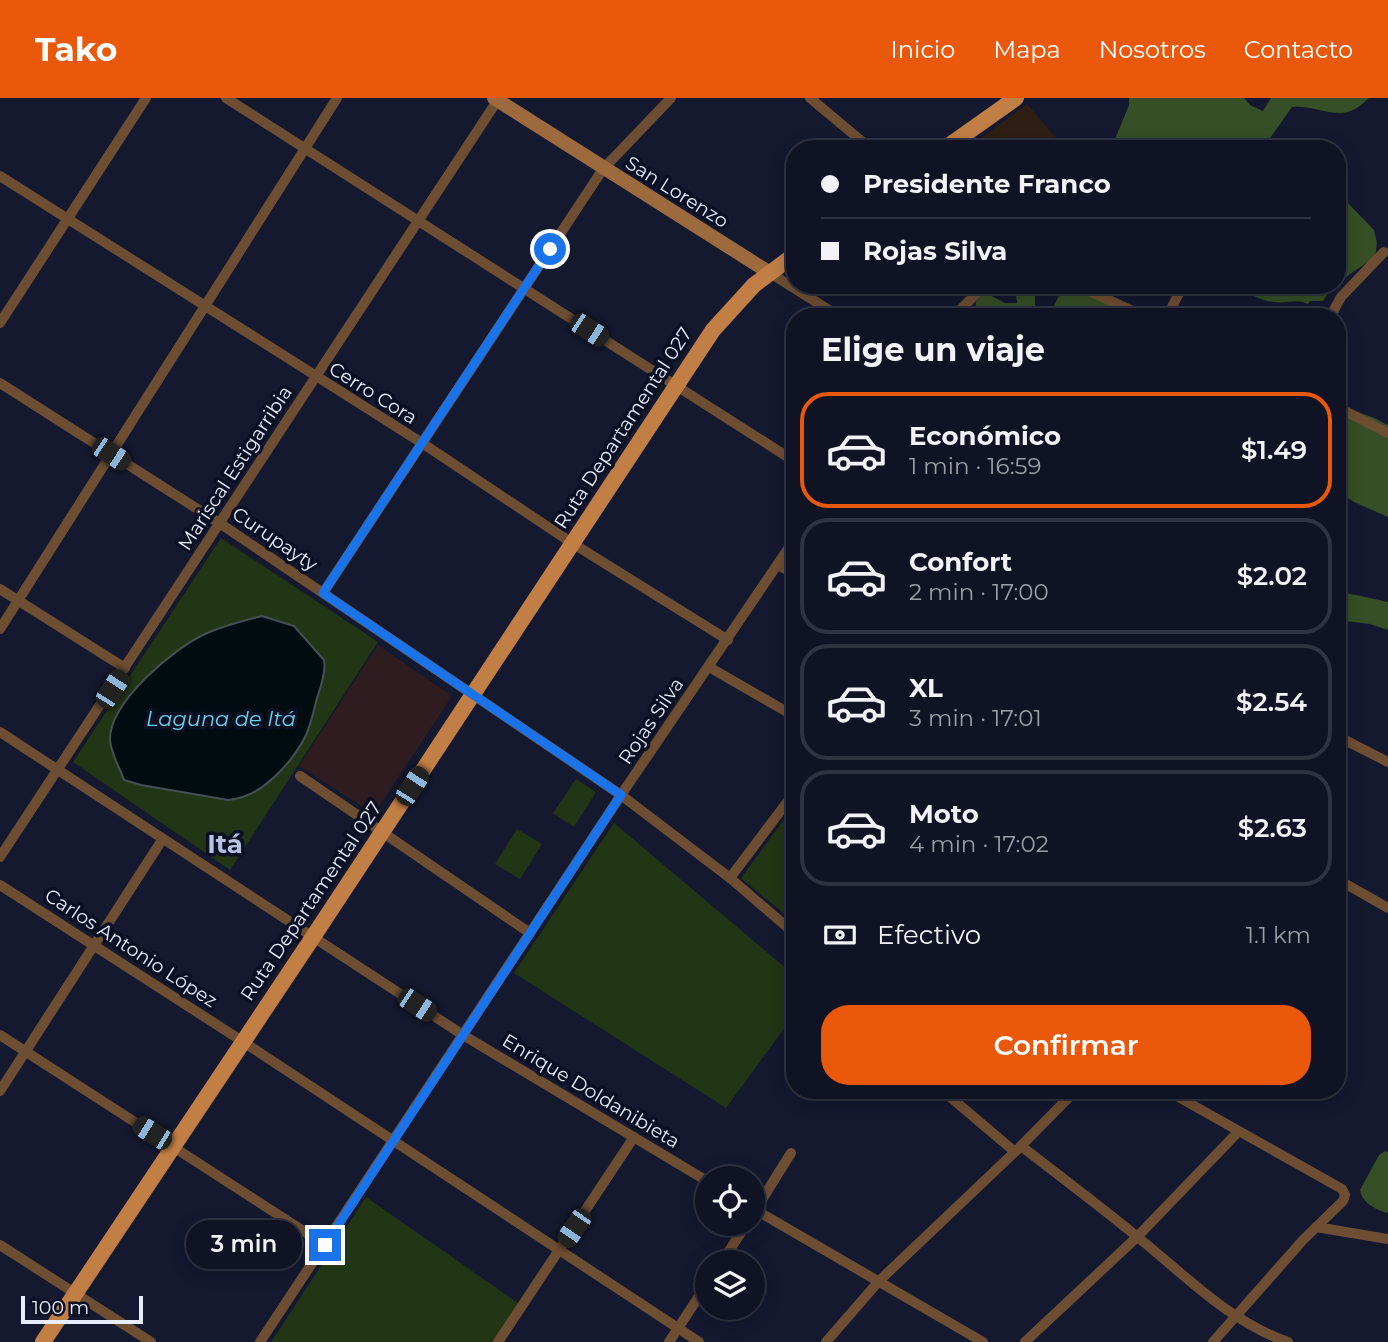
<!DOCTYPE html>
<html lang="es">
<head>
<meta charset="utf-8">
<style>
  body { margin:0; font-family:Montserrat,sans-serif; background:#181c2c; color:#f1f3f6; height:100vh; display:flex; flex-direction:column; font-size:26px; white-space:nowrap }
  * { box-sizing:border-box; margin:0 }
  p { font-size:23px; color:#9b9ea6 }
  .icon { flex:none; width:38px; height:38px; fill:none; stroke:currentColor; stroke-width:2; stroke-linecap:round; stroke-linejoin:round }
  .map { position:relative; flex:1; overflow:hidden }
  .drawer { position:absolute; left:786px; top:210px; width:560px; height:791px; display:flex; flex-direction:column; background:#0f1324; border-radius:28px; box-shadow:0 4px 18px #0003,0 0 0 2px #2f3241 }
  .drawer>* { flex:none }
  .top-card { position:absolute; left:786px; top:42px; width:560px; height:154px; border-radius:28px; box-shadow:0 4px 18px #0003,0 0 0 2px #2f3241; display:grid; align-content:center; height:154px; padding:0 35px; background:#0f1324 }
  .buttons { position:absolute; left:695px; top:1068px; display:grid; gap:14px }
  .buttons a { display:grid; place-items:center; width:70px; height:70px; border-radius:50%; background:#0f1324; box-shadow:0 4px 18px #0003,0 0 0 2px #2f3241; font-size:35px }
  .scale { position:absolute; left:21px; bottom:18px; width:122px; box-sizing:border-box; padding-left:7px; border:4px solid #e8edfd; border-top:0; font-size:19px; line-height:24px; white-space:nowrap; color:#e8edfd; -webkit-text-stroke:5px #0b1025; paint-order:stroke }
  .end { position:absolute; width:32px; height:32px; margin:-16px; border:9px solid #1a73e8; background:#fff; box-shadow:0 0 0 4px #fff }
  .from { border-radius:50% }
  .bubble { position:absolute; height:49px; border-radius:24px; background:#0f1324; box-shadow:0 4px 18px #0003,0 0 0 2px #2f3241; font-size:23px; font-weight:600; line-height:49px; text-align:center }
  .car { position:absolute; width:21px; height:42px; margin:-21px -10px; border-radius:9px; box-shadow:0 0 5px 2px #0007; background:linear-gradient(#222 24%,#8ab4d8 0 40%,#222 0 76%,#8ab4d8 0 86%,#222 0) }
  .top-card b { display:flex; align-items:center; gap:24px; height:66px; font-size:26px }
  .top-card b+b { border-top:2px solid #2f3241 }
  .top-card i { width:18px; height:18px; background:#f1f3f6 }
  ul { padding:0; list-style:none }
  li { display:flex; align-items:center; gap:21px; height:116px; margin:0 14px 10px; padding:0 21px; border:4px solid #2f3241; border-radius:28px }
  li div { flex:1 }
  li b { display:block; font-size:26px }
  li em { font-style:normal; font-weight:600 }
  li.selected { border-color:#ea580c }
  li>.icon { width:63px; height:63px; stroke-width:1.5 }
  h2 { padding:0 35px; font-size:32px; line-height:84px }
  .pay { display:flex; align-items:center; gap:18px; height:77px; padding:0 35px; font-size:26px }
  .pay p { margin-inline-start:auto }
  .cta { display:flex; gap:14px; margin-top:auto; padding:14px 35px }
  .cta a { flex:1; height:80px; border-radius:28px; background:#ea580c; color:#fff; font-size:28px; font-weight:600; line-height:80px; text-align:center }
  header { display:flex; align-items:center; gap:42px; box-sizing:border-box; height:98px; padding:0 35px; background:#ea580c; color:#fff }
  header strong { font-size:33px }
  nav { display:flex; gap:38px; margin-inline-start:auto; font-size:24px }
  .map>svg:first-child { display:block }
  .commercial { fill:#2e1e14 }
  .education { fill:#2e1c20 }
  .green { fill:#223515 }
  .forest { fill:#364f26 }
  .water { fill:#000c10; stroke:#465057; stroke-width:2 }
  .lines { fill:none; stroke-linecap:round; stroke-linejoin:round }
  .street { stroke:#6e4e33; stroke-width:10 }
  .secondary { stroke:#9d6a3d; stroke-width:14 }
  .primary { stroke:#c27f45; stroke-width:16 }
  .route { stroke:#1a73e8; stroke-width:9 }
  .labels { text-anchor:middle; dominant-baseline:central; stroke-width:7; stroke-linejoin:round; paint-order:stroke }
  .street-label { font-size:19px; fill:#e8edfd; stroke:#0b1025 }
  .water-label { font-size:21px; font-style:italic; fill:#69d2e7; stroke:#0b1025 }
  .district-label { font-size:26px; font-weight:bold; fill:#b9c1e1; stroke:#0b1025 }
</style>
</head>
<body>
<header>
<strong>Tako</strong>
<nav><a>Inicio</a><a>Mapa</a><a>Nosotros</a><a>Contacto</a></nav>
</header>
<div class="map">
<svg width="1388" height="1244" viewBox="0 0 1388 1244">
  <rect width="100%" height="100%" fill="#141930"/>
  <polygon class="commercial" points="1027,6 1066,51 973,51 970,48"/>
  <polygon class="education" points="378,547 452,598 374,716 299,668"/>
  <g class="green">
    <polygon points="221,440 378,544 230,772 73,664"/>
    <polygon points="576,681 596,694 574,729 553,715"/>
    <polygon points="791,712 794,715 794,824 741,780"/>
    <polygon points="614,725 794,877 794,917 726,1010 514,875"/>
    <polygon points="517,731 542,746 520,781 495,766"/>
    <polygon points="366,1099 518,1205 492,1244 271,1244"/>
  </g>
  <g class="forest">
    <path d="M1129,0H1244L1250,7L1263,13L1271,0H1369C1340,29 1325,7 1292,9L1268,43L1228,40L1215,51H1111L1129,7Z"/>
    <polygon points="1337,94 1374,132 1377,145 1375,159 1337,185"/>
    <path d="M1007,187H1033L1035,190V214L1048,218C1055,208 1058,197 1066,187L1079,192L1102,194L1126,207L1177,219H975L976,204L984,194L1005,205H1017L1016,197Z"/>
    <path d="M1237,187H1318L1330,192L1323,203H1310L1308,206C1294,200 1288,206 1274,204C1261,203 1247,195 1237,187Z"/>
    <polygon points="1337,307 1372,319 1388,327 1388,419 1354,404 1337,393"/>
    <polygon points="1337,493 1388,504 1388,532 1370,526 1337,522"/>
    <path d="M1385,1053L1388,1054V1115C1376,1112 1362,1105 1360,1092L1379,1057Z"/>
  </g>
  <path class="water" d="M262,518L294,528L324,562C326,574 321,588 317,600C314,612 311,626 306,637C292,665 261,700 228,702L141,687L124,682C120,670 110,654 110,641C110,604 174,550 205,536C223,528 242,523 262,518Z"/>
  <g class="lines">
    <g class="street">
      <polyline points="226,0 794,363"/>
      <polyline points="810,0 871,51"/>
      <polyline points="0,78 422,345 572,445 728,542"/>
      <polyline points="770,175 840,219"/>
      <polyline points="1076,187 1146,219"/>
      <polyline points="953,219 985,187"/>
      <polyline points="1167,219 1183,187"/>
      <polyline points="1330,219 1341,199 1384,154"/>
      <polyline points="0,225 146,0"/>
      <polyline points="0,285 221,426 621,697 730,780 794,835"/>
      <polyline points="1337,309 1388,335"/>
      <polyline points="778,467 794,476"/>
      <polyline points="0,491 125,570"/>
      <polyline points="323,495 603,71 671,0"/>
      <polyline points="0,531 337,0"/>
      <polyline points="709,569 794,618"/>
      <polyline points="0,634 463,937 707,1083"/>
      <polyline points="1337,638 1388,664"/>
      <polyline points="300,678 530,835"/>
      <polyline points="0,759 499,0"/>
      <polyline points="730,780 794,695"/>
      <polyline points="1337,781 1388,810"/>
      <polyline points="0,787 242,943 699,1244"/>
      <polyline points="794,860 794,868"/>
      <polyline points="0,937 325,1147"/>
      <polyline points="942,992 1015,1054"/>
      <polyline points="1166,992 1342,1091 1345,1097 1343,1103 1303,1142 1213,1244"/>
      <polyline points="0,993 162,742"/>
      <path d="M1021,1048C1061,1079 1101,1109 1140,1141C1187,1179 1230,1224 1288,1244"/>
      <polyline points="752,1110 983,1244"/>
      <polyline points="753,1116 791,1055"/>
      <polyline points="1316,1129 1388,1141"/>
      <polyline points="0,1147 151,1244"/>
      <polyline points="722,1164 747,1125"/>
      <polyline points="260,1244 621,697 794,442"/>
      <polyline points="498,1244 634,1039"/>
      <polyline points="669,1244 707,1186"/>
      <polyline points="826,1244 879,1183 1021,1048 1076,992"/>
      <polyline points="1025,1244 1137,1139 1238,1034"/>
    </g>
    <polyline class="secondary" points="494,0 770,175"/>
    <g class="primary">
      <polyline points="944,51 1016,0"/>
      <polyline points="43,1244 313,839 713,232 754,187 794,157"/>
    </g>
  </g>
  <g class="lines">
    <polyline class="route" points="325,1147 621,697 323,495 550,151"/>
  </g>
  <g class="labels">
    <g class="street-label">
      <text transform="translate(677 94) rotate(32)">San Lorenzo</text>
      <text transform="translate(373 295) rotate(32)">Cerro Cora</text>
      <text transform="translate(623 330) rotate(-57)">Ruta Departamental 027</text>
      <text transform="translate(235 370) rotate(-57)">Mariscal Estigarribia</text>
      <text transform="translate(275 441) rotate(34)">Curupayty</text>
      <text transform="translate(651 623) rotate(-56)">Rojas Silva</text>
      <text transform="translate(311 803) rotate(-56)">Ruta Departamental 027</text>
      <text transform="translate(131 850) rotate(33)">Carlos Antonio López</text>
      <text transform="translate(591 993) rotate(31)">Enrique Doldanibieta</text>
    </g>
    <g class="water-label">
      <text x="221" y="620">Laguna de Itá</text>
    </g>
    <g class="district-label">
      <text x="225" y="746">Itá</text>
    </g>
  </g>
</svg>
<div class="buttons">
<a><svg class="icon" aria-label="locate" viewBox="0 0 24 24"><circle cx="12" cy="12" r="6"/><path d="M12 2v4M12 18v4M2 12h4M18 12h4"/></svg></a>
<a><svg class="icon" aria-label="layers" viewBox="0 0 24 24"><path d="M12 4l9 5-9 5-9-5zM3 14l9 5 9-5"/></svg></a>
</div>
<div class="scale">100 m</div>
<i class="end from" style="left:550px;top:151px"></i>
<i class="end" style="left:325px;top:1147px"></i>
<div class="bubble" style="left:186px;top:1122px;width:116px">3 min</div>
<i class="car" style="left:589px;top:232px;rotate:123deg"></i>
<i class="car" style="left:111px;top:356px;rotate:123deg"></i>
<i class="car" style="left:112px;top:591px;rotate:33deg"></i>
<i class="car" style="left:412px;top:688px;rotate:33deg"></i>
<i class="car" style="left:417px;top:907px;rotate:123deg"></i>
<i class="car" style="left:152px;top:1035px;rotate:302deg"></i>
<i class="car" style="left:574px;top:1130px;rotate:214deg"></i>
<div class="top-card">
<b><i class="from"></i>Presidente Franco</b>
<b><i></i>Rojas Silva</b>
</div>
<section class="drawer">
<h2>Elige un viaje</h2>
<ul>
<li class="selected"><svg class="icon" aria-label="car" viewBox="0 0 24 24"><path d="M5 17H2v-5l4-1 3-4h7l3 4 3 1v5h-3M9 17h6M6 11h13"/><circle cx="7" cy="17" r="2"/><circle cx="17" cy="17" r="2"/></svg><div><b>Económico</b><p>1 min · 16:59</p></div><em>$1.49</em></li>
<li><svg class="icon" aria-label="car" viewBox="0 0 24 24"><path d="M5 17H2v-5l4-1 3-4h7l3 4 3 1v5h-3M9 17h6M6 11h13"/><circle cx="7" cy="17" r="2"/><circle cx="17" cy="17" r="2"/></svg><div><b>Confort</b><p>2 min · 17:00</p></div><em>$2.02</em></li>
<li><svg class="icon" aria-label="car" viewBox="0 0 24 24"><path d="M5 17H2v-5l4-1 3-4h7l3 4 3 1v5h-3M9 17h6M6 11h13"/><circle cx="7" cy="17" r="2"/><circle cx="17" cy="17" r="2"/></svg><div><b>XL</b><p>3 min · 17:01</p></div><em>$2.54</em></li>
<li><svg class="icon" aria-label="car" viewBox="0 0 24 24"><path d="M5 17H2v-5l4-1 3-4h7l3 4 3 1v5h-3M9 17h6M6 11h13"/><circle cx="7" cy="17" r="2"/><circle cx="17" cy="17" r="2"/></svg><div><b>Moto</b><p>4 min · 17:02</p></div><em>$2.63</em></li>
</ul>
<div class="pay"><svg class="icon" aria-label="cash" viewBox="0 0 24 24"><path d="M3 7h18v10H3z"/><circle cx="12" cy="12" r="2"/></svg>Efectivo<p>1.1 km</p></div>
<div class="cta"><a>Confirmar</a></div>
</section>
</div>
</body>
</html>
